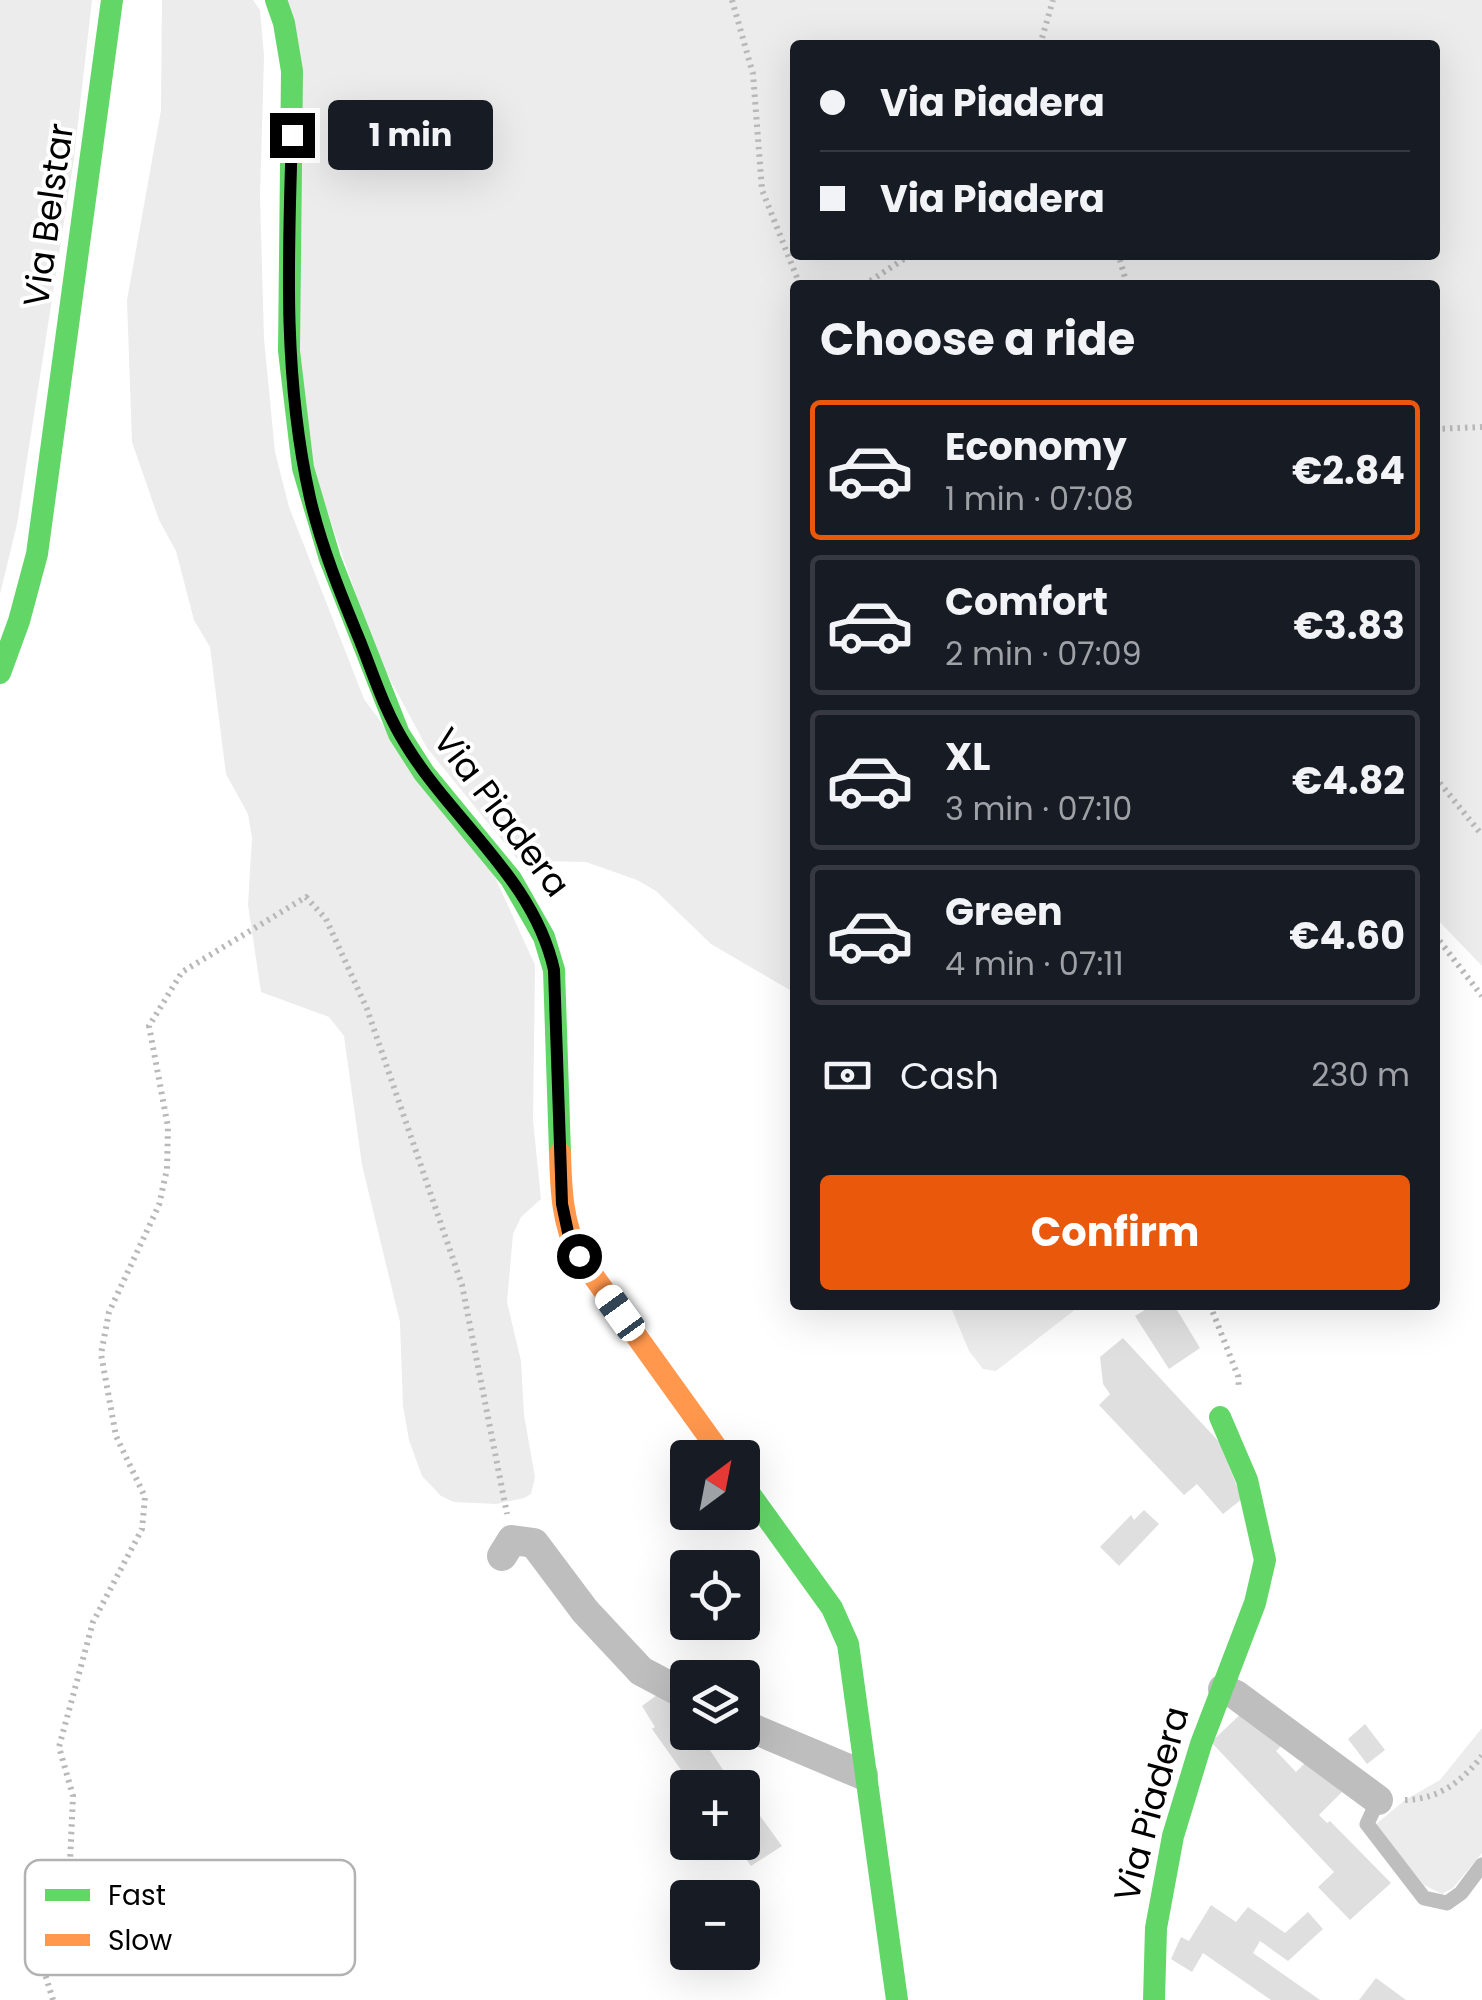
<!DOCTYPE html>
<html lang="en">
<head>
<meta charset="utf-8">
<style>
  body { margin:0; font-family:Poppins,sans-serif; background:#242831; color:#f1f3f6; height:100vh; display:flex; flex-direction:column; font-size:38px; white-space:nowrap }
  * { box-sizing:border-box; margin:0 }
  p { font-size:32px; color:#9ea1a6 }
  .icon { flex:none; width:55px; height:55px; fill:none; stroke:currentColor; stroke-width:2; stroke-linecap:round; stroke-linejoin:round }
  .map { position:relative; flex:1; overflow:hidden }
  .panel { position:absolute; left:790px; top:280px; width:650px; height:1030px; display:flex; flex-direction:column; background:#171b24; border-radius:10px; box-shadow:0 10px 40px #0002 }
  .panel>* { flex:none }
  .top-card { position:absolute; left:790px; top:40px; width:650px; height:220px; border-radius:10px; box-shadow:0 10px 40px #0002; display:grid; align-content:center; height:220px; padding:0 30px; background:#171b24 }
  .needle { width:65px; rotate:32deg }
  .fabs { position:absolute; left:670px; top:1440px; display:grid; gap:20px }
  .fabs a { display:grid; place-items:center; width:90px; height:90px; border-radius:10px; background:#171b24; box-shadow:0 10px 40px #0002; font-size:50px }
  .end { position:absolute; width:45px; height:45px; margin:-22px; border:12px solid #000; background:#fff; box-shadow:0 0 0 5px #fff }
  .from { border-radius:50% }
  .bubble { position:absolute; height:70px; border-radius:10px; background:#171b24; box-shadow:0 10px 40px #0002; font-size:32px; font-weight:700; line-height:70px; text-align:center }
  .car { position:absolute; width:30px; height:60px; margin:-30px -15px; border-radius:12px; box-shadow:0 0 8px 2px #0007; background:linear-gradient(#fff 24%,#345 0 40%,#fff 0 76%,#345 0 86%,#fff 0) }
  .top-card b { display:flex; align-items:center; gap:35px; height:95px; font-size:38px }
  .top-card b+b { border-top:2px solid #363941 }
  .top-card i { width:25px; height:25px; background:#f1f3f6 }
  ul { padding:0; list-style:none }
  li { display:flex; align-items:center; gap:30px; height:140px; margin:0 20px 15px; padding:0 10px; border:5px solid #363941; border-radius:10px }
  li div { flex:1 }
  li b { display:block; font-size:38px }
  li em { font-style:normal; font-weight:700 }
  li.current { border-color:#ea580c }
  li>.icon { width:90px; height:90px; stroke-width:1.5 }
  h2 { padding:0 30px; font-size:45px; line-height:120px }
  .pay { display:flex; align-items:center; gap:25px; height:110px; padding:0 30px; font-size:38px }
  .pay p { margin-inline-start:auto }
  .primary-button { display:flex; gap:20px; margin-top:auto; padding:20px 30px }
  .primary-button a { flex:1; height:115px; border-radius:10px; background:#ea580c; color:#fff; font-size:40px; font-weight:700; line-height:115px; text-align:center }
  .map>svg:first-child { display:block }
  .green { fill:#ececec; fill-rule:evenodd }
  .building { fill:#dfdfdf }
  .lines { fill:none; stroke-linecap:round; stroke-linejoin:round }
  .path { stroke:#b9b9b9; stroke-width:6; stroke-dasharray:2.5 5; stroke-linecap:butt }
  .lane { stroke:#bebebe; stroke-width:15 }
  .street { stroke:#bebebe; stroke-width:30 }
  .fast { stroke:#63d668; stroke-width:22 }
  .slow { stroke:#ff974d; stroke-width:22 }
  .route { stroke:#000; stroke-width:12 }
  .labels { text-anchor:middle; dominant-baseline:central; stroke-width:8; stroke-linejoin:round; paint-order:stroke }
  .street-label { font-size:35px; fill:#000; stroke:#fff }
  .key { fill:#fff; stroke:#b2b2b2; stroke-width:2.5 }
  .key-label { font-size:28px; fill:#000 }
</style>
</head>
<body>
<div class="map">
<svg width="1482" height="2000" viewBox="0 0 1482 2000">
  <rect width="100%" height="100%" fill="#fff"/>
  <g class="green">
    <polygon points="0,0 92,0 74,158 17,524 0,594"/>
    <polygon points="162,0 253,0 260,10 264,56 260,196 264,339 275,452 289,507 364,699 494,875 535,965 533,1120 541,1199 521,1217 513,1234 507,1302 521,1361 524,1415 535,1477 531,1494 524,1498 496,1504 454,1502 441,1496 422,1476 409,1440 403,1406 400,1322 362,1165 344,1036 329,1017 261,992 248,905 252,838 248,814 226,774 210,647 194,620 176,551 159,520 132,442 127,300 161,110"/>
    <path d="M284,0H1482V966L1435,917V285H795V993L711,944L656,891L637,880L586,862L542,861L528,872L427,748L377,655L303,441ZM795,45H1435V255H795Z"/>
    <polygon points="950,1305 1081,1305 996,1371 983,1369 969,1351"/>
    <polygon points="1482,1728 1482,1853 1453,1888 1442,1894 1424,1885 1375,1825 1405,1800 1440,1780"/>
  </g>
  <g class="building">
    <polygon points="1153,1305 1174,1305 1200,1348 1169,1369 1135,1316"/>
    <polygon points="1123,1338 1220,1443 1242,1499 1223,1514 1197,1484 1184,1495 1099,1405 1110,1394 1103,1384 1100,1357"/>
    <polygon points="1144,1510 1159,1524 1119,1566 1100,1547 1131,1515 1134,1520"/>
    <polygon points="661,1692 677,1712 682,1709 688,1717 688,1732 698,1732 735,1788 694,1788 652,1729 655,1727 642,1706"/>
    <polygon points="1244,1711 1281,1746 1276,1751 1296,1772 1309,1759 1342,1792 1319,1815 1327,1823 1330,1821 1391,1883 1350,1920 1318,1887 1334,1872 1211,1742"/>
    <polygon points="1365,1724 1385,1750 1367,1764 1348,1739"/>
    <polygon points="742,1791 782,1846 751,1866 734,1842 742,1842"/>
    <polygon points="1211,1905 1236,1922 1248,1907 1285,1933 1308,1912 1323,1929 1288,1961 1260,1941 1253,1953 1320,2000 1271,2000 1203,1953 1192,1972 1171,1959 1181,1937 1189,1941"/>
    <polygon points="1376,1978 1406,2000 1359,2000"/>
  </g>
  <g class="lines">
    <g class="path">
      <polyline points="732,0 753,74 762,190 800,285"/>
      <polyline points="1040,45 1053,0"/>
      <polyline points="1114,255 1120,260 1127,285"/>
      <polyline points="864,285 910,255"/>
      <polyline points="1435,429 1482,427"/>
      <polyline points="1435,777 1482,835"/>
      <polyline points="1435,935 1482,996"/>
      <polyline points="1210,1305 1238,1376 1239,1388"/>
      <path d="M1405,1800C1439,1799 1461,1782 1482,1756"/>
      <polyline points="53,2000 41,1961 48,1915 70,1862 73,1796 59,1747 93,1622 142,1529 145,1497 116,1436 101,1354 109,1312 159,1205 167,1169 168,1127 149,1026 182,972 306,897 326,919 367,1009 462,1285 507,1514"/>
    </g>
    <polyline class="lane" points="1378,1800 1367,1824 1424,1898 1447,1903 1461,1893 1482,1865"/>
    <g class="street">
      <polyline points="502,1556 512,1540 534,1543 585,1611 641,1671 688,1696"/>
      <polyline points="1223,1689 1236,1695 1378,1800"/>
      <polyline points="742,1724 863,1775"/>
    </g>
    <g class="fast">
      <polyline points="276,0 284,23 292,71 289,351 303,468 330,559 399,734 424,773 511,879 544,937 554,970 560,1153"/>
      <polyline points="0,673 19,621 37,554 112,0"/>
      <polyline points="742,1483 832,1608 848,1644 897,2000"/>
      <polyline points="1154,2000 1156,1928 1173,1836 1201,1744 1255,1603 1265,1560 1247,1480 1220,1417"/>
    </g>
    <path class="slow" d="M560,1153C561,1189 562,1223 579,1256L724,1458"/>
  </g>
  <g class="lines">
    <path class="route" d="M292,135C288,257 283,378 310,498C321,546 341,595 360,641C374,676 385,712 406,745C453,822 534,879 554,970L562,1204L569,1237L579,1256"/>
  </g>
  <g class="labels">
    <g class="street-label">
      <text transform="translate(48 215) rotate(-82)">Via Belstar</text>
      <text transform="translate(502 812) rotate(53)">Via Piadera</text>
      <text transform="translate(1151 1804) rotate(-75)">Via Piadera</text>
    </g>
  </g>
  <rect x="25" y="1860" width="330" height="115" rx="15" class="key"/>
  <rect x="45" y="1889" width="45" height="12" fill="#63d668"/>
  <rect x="45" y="1934" width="45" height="12" fill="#ff974d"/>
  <g class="key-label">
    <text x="108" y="1905">Fast</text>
    <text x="108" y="1950">Slow</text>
  </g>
</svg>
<div class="fabs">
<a><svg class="needle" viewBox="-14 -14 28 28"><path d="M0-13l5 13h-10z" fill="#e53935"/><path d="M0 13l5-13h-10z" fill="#9ea1a6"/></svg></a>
<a><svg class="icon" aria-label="locate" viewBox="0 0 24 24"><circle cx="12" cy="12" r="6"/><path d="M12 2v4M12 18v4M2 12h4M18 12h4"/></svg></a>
<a><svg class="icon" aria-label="layers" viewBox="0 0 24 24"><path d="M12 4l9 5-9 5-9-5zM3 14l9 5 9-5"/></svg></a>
<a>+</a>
<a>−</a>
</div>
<i class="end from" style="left:579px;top:1256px"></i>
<i class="end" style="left:292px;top:135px"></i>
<div class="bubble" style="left:328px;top:100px;width:165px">1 min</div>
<i class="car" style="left:620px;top:1313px;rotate:324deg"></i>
<div class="top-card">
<b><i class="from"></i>Via Piadera</b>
<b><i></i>Via Piadera</b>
</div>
<section class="panel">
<h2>Choose a ride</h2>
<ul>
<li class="current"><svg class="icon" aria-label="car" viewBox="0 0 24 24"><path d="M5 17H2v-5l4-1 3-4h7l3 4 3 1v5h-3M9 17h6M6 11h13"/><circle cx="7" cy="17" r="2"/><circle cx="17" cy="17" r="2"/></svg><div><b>Economy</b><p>1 min · 07:08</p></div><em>€2.84</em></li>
<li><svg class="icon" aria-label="car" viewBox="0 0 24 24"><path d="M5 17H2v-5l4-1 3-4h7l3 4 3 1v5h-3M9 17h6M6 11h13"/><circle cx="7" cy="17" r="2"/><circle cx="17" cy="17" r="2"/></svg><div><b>Comfort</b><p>2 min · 07:09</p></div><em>€3.83</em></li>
<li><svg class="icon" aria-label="car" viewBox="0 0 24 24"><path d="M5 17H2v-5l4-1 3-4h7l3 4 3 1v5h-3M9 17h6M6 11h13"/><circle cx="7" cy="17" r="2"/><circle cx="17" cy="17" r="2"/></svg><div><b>XL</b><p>3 min · 07:10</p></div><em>€4.82</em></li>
<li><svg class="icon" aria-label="car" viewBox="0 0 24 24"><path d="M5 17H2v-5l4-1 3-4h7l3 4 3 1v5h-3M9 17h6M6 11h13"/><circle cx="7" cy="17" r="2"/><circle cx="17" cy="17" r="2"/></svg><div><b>Green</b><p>4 min · 07:11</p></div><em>€4.60</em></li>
</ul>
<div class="pay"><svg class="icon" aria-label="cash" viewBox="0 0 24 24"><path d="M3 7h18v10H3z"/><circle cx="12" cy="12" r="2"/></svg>Cash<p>230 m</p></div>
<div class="primary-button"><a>Confirm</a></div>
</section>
</div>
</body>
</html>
